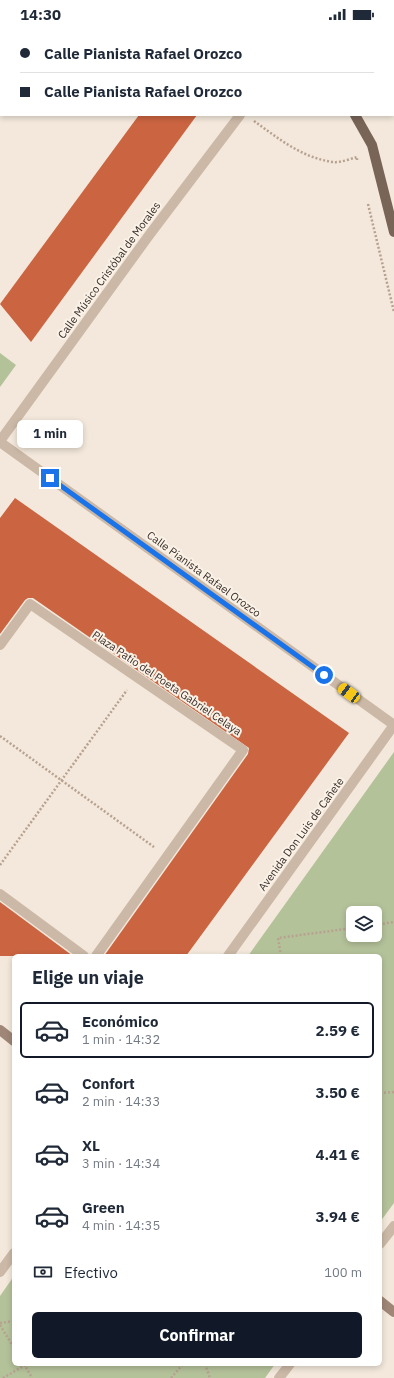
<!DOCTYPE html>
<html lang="es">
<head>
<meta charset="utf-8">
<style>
  body { margin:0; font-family:"IBM Plex Sans",sans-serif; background:#f2f2f3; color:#1f2937; height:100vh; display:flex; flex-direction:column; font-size:15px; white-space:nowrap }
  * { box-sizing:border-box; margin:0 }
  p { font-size:13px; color:#747a83 }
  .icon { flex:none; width:22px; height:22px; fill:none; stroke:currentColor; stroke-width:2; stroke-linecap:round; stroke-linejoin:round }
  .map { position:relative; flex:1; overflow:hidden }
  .sheet { position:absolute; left:12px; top:926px; width:370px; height:412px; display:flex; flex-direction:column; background:#fff; border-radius:6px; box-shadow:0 2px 6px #0003 }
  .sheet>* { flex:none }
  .top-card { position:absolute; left:0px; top:0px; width:394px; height:88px; box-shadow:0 2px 6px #0003; display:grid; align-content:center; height:88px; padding:0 20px; background:#fff }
  .tools { position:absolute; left:346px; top:878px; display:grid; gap:8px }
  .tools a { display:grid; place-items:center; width:36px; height:36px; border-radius:6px; background:#fff; box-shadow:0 2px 6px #0003; font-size:20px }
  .end { position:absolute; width:18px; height:18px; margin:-9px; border:5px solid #1a73e8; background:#fff; box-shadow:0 0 0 2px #fff }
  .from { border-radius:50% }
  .bubble { position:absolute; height:28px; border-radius:6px; background:#fff; box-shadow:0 2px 6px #0003; font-size:13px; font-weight:700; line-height:28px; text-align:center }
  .car { position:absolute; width:12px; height:24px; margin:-12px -6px; border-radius:5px; box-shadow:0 0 3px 1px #0007; background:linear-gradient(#f5c518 24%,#345 0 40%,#f5c518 0 76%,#345 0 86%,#f5c518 0) }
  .top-card b { display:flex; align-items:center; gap:14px; height:38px; font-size:15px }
  .top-card b+b { border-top:1px solid #e0e1e3 }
  .top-card i { width:10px; height:10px; background:#1f2937 }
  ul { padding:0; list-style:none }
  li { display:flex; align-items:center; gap:12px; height:56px; margin:0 8px 6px; padding:0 12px; border:2px solid transparent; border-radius:6px }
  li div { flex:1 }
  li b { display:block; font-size:15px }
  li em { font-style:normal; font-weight:700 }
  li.on { border-color:#111827 }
  li>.icon { width:36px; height:36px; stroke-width:1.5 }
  h2 { padding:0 20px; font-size:18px; line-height:48px }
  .pay { display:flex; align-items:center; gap:10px; height:44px; padding:0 20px; font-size:15px }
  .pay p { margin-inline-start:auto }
  .cta { display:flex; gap:8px; margin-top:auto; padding:8px 20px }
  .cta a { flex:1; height:46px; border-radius:6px; background:#111827; color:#fff; font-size:16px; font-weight:700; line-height:46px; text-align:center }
  .status { display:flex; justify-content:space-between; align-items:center; height:28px; padding:0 20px; background:#fff; direction:ltr }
  .status svg { height:11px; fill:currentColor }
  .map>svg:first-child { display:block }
  .green { fill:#b4c29a; fill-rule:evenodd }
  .building { fill:#ca6441 }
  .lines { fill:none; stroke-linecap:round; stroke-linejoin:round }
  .path { stroke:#b7a190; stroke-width:2.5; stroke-dasharray:2 2; stroke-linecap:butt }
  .pedestrian { stroke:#cbb8a6; stroke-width:10 }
  .minor { stroke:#cbb8a6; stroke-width:10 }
  .tertiary { stroke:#cbb8a6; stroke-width:10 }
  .secondary { stroke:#9f8677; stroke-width:10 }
  .primary { stroke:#796458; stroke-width:10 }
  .route { stroke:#1a73e8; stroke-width:5 }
  .labels { text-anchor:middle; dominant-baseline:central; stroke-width:4; stroke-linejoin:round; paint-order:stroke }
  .street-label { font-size:11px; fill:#372c27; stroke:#faf2e7 }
</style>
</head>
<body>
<div class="status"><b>14:30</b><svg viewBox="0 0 49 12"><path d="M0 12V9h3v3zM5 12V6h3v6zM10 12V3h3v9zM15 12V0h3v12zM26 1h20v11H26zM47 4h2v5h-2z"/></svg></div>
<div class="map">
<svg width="394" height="1350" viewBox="0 0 394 1350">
  <rect width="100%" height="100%" fill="#f3e8db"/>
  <g class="green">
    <polygon points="0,325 16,337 0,359"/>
    <path d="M394,724V1175L380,1194V928H248ZM353,885H375V907H353Z"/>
    <polygon points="14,1248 14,1336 275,1336 265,1350 0,1350 0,1268"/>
  </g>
  <g class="building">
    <polygon points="139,87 197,87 31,314 0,276"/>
    <polygon points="15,470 349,705 186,928 104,928 248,726 249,720 33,570 28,570 25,572 0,606 0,490"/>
    <polygon points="0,874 73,928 0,928"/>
  </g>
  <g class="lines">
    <g class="path">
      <polyline points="242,0 243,1"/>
      <path d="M254,93C278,110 302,130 333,134C340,135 350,131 357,129V132"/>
      <polyline points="368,176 394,284"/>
      <polyline points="0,708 154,819"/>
      <polyline points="0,837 127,662"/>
      <polyline points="375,897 394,894"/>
      <polyline points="281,928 278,910 353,900"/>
      <polyline points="380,1065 394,1064"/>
      <polyline points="0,1295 14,1293"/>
      <polyline points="0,1297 14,1320"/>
      <polyline points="24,1336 32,1350"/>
      <polyline points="205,1336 210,1350"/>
      <polyline points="3,1350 27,1336"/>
      <polyline points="171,1350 183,1336"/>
    </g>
    <g class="pedestrian">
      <polyline points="0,617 30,576 243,722 96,928"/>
      <polyline points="0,866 84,928"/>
    </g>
    <g class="minor">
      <polyline points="0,413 150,206 240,87"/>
      <polyline points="0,414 394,697"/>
      <polyline points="380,1216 394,1198"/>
      <polyline points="279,1350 290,1336"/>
    </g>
    <g class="tertiary">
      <polyline points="228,928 394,697"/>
      <polyline points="0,1244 14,1225"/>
    </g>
    <g class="secondary">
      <polyline points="0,1002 14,1013"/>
      <polyline points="380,1273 394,1284"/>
    </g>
    <g class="primary">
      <polyline points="281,0 281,1"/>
      <polyline points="393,55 394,54"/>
      <polyline points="355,87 372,117 394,204"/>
    </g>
  </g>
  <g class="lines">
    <polyline class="route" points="50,450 324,647"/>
  </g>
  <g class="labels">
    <g class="street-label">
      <text transform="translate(109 242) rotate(-54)">Calle Músico Cristóbal de Morales</text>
      <text transform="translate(204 546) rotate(36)">Calle Pianista Rafael Orozco</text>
      <text transform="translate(167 655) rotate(34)">Plaza Patio del Poeta Gabriel Celaya</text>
      <text transform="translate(301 806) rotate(-54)">Avenida Don Luis de Cañete</text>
    </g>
  </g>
</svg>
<div class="tools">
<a><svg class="icon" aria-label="layers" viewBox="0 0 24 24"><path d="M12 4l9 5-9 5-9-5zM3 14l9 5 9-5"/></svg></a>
</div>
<i class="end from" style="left:324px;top:647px"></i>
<i class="end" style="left:50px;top:450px"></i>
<div class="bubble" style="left:17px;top:392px;width:66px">1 min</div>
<i class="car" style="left:349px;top:665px;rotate:306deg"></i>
<div class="top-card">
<b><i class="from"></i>Calle Pianista Rafael Orozco</b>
<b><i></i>Calle Pianista Rafael Orozco</b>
</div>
<section class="sheet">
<h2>Elige un viaje</h2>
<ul>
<li class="on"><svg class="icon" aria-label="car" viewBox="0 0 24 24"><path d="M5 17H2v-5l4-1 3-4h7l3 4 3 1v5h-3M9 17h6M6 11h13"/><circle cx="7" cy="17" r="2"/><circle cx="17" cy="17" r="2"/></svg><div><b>Económico</b><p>1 min · 14:32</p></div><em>2.59 €</em></li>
<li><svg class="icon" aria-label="car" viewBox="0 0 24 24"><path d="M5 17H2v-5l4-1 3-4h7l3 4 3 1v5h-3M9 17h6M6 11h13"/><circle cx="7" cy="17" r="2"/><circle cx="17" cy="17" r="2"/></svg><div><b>Confort</b><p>2 min · 14:33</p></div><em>3.50 €</em></li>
<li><svg class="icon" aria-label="car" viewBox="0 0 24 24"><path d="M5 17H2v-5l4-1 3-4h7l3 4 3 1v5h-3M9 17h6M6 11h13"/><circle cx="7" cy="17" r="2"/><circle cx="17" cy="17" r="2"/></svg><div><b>XL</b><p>3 min · 14:34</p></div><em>4.41 €</em></li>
<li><svg class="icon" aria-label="car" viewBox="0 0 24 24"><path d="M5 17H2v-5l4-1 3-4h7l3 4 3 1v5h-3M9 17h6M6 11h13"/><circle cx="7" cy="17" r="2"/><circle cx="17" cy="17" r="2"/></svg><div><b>Green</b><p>4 min · 14:35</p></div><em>3.94 €</em></li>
</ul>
<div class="pay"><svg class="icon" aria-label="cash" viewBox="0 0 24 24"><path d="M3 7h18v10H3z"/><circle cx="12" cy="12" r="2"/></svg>Efectivo<p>100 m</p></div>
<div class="cta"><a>Confirmar</a></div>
</section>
</div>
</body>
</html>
